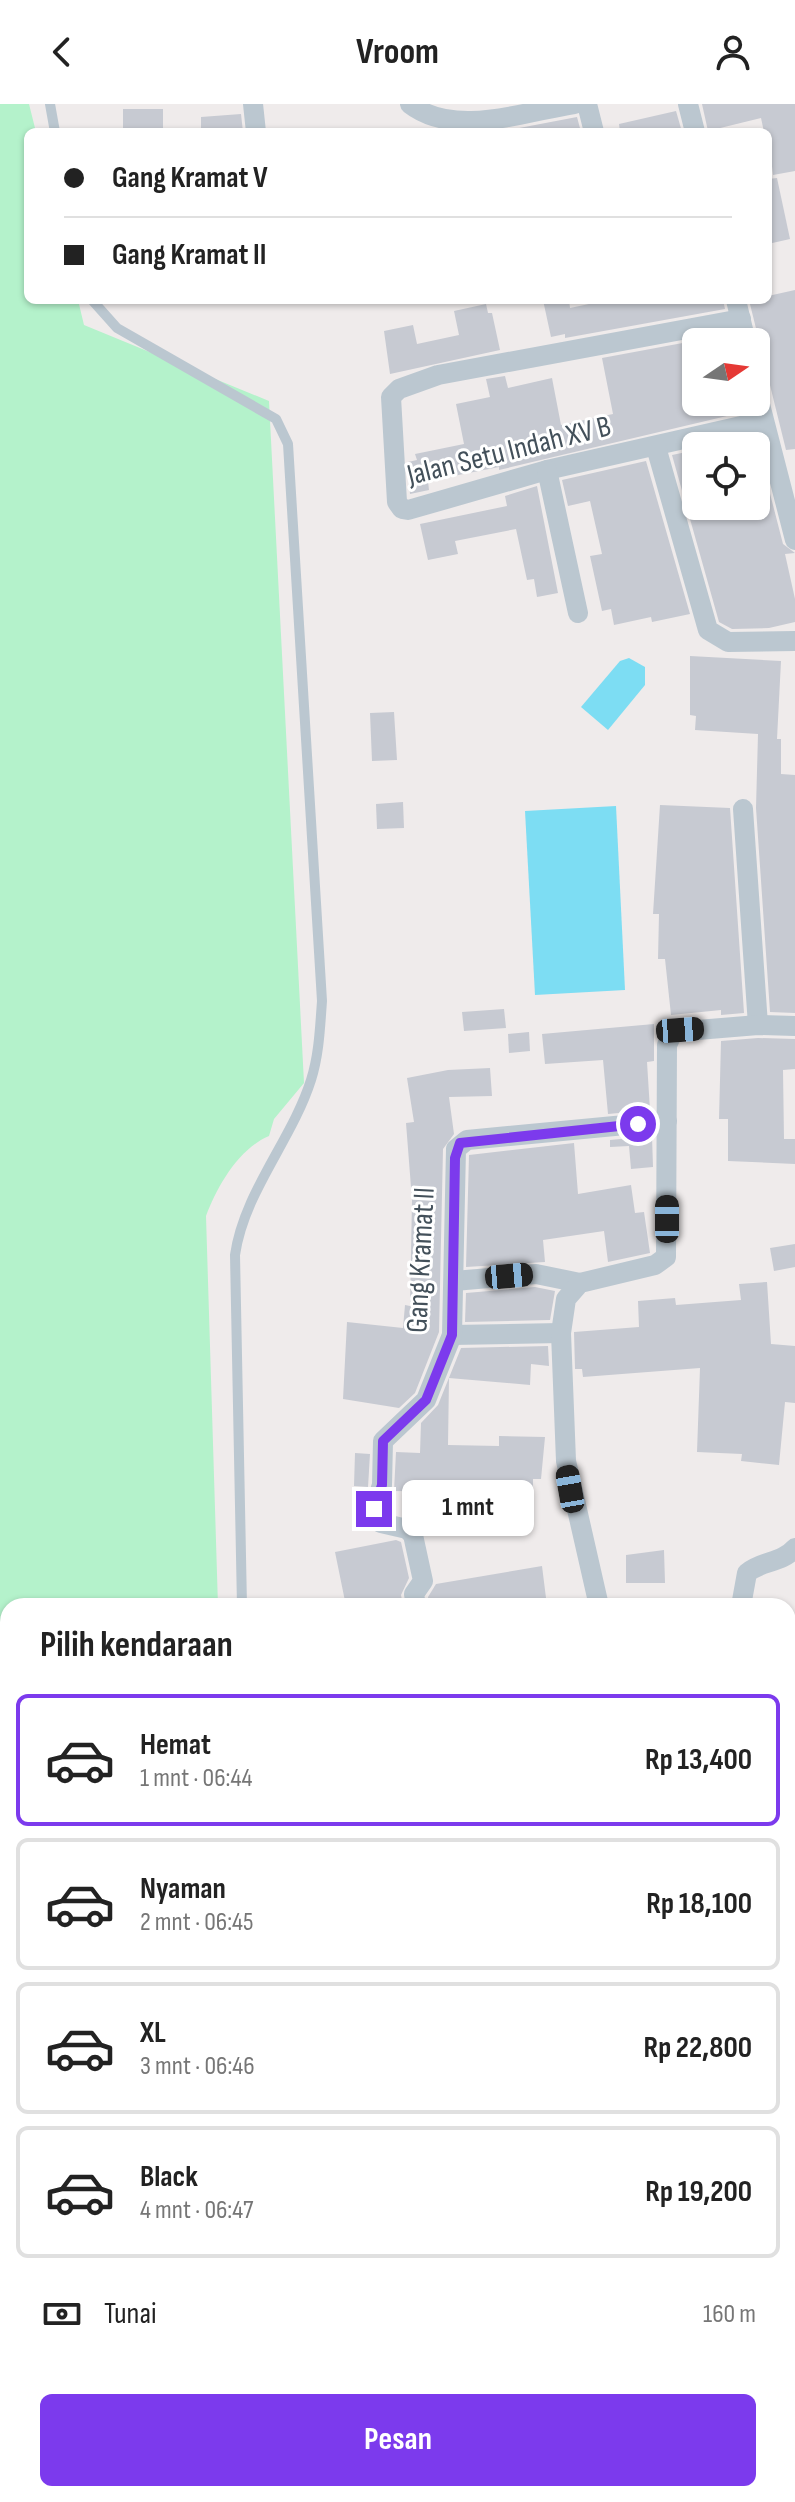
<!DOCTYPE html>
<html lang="id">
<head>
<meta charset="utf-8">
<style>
  body { margin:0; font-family:"Sofia Sans Condensed",sans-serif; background:#f6f6f6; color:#222; height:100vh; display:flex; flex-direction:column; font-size:30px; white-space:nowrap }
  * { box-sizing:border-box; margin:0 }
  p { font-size:26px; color:#767676 }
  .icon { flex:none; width:44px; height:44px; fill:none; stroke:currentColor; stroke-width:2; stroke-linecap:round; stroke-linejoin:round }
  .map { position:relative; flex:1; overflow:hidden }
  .side { position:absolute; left:0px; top:1494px; width:796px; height:904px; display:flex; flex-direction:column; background:#fff; border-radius:24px 24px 0 0; box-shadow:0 2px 6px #0004 }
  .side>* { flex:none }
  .banner { position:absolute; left:24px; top:24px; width:748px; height:176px; border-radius:12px; box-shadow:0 2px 6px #0004; display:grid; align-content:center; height:176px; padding:0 40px; background:#fff }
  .needle { width:52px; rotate:77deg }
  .fabs { position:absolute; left:682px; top:224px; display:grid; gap:16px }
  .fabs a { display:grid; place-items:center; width:88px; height:88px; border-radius:12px; background:#fff; box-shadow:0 2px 6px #0004; font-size:40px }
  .end { position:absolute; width:36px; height:36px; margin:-18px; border:10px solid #7c3aed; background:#fff; box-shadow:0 0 0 4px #fff }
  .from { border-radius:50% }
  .bubble { position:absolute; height:56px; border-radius:12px; background:#fff; box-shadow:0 2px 6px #0004; font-size:26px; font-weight:700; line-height:56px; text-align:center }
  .car { position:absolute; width:24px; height:48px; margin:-24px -12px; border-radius:10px; box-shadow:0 0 6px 2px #0007; background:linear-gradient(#222 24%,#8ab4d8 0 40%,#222 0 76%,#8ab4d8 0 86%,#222 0) }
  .banner b { display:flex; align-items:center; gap:28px; height:76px; font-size:30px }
  .banner b+b { border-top:2px solid #e0e0e0 }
  .banner i { width:20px; height:20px; background:#222 }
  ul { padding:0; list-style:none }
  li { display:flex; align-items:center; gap:24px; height:132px; margin:0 16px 12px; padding:0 24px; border:4px solid #e0e0e0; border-radius:12px }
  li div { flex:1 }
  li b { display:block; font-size:30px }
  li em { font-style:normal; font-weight:700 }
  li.on { border-color:#7c3aed }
  li>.icon { width:72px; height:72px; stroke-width:1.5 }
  h2 { padding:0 40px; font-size:36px; line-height:96px }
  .pay { display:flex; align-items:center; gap:20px; height:88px; padding:0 40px; font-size:30px }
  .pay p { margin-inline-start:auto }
  .button { display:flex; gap:16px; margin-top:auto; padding:16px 40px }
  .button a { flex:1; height:92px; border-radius:12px; background:#7c3aed; color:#fff; font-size:32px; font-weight:700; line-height:92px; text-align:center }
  header { display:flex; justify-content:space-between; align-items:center; height:104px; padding:0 40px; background:#fff; font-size:36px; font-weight:700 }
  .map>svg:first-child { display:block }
  .green { fill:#b4f2cb }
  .water { fill:#7dddf3 }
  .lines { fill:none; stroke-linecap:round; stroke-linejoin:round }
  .river { stroke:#7dddf3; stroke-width:44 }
  .building { fill:#c7cad2 }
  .path { stroke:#6ad29d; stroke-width:4; stroke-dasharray:6 4; stroke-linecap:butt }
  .lane { stroke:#bbc7d0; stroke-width:10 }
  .street { stroke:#bbc7d0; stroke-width:20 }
  .route { stroke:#7c3aed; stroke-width:10 }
  .labels { text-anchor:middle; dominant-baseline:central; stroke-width:6; stroke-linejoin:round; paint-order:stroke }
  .street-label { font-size:30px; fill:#43505a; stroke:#fff }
</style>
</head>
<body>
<header><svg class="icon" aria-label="back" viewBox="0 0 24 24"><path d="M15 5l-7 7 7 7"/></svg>Vroom<svg class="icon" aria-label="person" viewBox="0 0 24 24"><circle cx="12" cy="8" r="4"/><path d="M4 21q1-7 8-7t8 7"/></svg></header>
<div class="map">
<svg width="795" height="2398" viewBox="0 0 795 2398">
  <rect width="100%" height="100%" fill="#efebeb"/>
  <path class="green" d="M0,0H29L36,28H28V196H78L84,221L269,297L304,979L274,1015L269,1032C238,1045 217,1083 206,1112L218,1502H8V2150L0,2152Z"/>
  <g class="water">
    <polygon points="629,554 645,563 645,581 608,626 581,603 620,557"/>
    <polygon points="616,702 625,886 535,891 525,707"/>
  </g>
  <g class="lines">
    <polyline class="river" points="257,2398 259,2390"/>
  </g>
  <g class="building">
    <polygon points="702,0 795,0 795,67 773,71 768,28 764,28 761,14 708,27"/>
    <rect x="123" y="5" width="40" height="23"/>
    <polygon points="676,7 682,28 620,28 619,20"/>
    <polygon points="241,10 243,28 201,28 201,13"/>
    <polygon points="577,13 581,28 496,28 514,25"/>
    <polygon points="777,74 790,135 768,140 768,75"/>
    <polygon points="795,186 795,345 786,346 749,196 768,196 768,192"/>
    <polygon points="543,196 569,196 570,204 608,196 723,196 725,205 565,234 565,230 551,233"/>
    <polygon points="486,200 488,209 492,209 500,246 390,270 384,227 413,221 417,240 459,231 454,207"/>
    <polygon points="731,230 733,238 696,238 696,298 746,298 748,307 499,366 499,363 428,377 429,386 410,390 408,358 417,356 415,350 464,340 456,300 490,293 486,275 505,272 508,284 552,274 561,321 613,310 602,254"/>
    <polygon points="696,346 696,402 756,402 756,377 766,374 783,440 795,449 785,450 795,495 795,518 769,524 732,525 719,518 672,351"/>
    <polygon points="646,357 690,510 652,518 651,513 614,521 611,505 602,507 590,452 602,450 590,397 568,402 562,376"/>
    <polygon points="537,382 558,489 537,493 534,475 527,476 516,425 455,437 458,450 428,456 420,420 507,402 505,392"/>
    <polygon points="690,552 781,557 777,635 781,635 781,670 795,671 795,909 770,908 756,704 758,630 695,626 696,612 690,611"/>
    <polygon points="394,608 397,656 372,657 370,609"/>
    <polygon points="403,698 404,724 377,725 376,700"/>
    <polygon points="660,701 730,704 744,909 721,911 721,906 671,911 665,855 658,855 659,810 653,810"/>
    <polygon points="504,905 506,924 464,927 462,908"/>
    <polygon points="654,920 654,957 647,958 650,1006 608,1010 603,956 545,960 542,930"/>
    <polygon points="529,928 530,947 509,949 508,930"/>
    <polygon points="758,934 795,935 795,965 783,966 784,1035 795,1035 795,1060 728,1057 728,1015 719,1015 721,937"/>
    <polygon points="490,964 492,992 449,993 454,1030 443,1045 439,1228 415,1289 399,1304 343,1295 347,1218 403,1224 405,1201 410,1202 412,1096 406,1019 414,1018 407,974 448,966"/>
    <polygon points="652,1032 653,1063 631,1065 629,1042 610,1043 610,1036"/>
    <polygon points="574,1039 578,1090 631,1081 635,1109 644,1108 650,1149 608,1158 604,1127 543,1136 545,1158 466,1163 469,1051"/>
    <polygon points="795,1140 795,1163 774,1167 770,1144"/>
    <polygon points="767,1178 771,1240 795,1242 795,1299 785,1298 779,1361 741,1357 742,1350 697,1348 700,1264 583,1273 582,1265 575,1265 574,1228 639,1223 638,1197 675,1194 676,1201 741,1196 739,1180"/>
    <polygon points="535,1183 555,1187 550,1216 465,1218 466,1189"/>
    <polygon points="548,1242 549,1262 531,1260 530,1281 449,1274 448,1341 499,1342 499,1332 545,1333 541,1375 533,1375 533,1423 457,1422 457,1388 394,1387 396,1348 420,1349 421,1319 438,1301 461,1244"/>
    <polygon points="355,1349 370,1350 368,1383 354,1382"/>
    <polygon points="396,1436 401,1438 409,1474 401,1491 403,1502 346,1502 335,1448"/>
    <polygon points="664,1446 665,1479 626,1479 626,1451"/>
    <polygon points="542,1462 547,1502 429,1502 428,1493 436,1480"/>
  </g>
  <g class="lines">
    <polyline class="path" points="788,1746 795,1743"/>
    <g class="lane">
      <polyline points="50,0 55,28"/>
      <path d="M92,196L117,224L276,315L288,340L322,897C320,924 319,951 311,976C292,1036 244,1088 235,1151L242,1502"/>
      <polyline points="0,2172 8,2170"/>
    </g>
    <g class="street">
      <polyline points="253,0 256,28"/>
      <path d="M410,0C454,34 523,8 574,0"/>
      <polyline points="587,0 594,28"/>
      <polyline points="688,0 695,28"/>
      <polyline points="736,196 746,238"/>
      <polyline points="741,215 438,271 399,285 391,293 397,398 402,405 408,406 547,366 763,317"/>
      <polyline points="756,285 795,436"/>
      <polyline points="656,343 708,526 728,538 795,537"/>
      <polyline points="547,366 578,509"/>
      <polyline points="743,705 758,921"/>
      <polyline points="454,1177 536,1170 580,1179"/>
      <polyline points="452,1231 561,1229"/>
      <polyline points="416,1502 414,1490 423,1477 413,1431 407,1425 381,1419 374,1405 382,1381 383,1337 426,1296 452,1231 456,1045 467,1036 667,1017"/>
      <polyline points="599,1502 566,1357 561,1229 566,1195 580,1179 655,1161 666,1153 667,941 673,928 758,921 795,922"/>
      <path d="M741,1502L747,1469C762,1456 781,1460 795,1444"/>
      <polyline points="788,1932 795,1932"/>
      <polyline points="0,2220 8,2217"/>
    </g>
  </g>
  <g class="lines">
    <polyline class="route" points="374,1405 382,1381 383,1337 426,1296 452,1231 455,1054 460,1039 638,1020"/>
  </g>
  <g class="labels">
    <g class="street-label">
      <text transform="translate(509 347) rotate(-14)">Jalan Setu Indah XV B</text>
      <text transform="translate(421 1156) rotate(-87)">Gang Kramat II</text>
    </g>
  </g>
</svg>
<div class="fabs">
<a><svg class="needle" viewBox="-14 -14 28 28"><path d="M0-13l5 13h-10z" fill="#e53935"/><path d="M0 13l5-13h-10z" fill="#767676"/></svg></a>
<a><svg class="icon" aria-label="locate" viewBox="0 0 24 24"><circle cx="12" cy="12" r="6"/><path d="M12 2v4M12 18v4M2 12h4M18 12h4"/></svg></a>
</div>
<i class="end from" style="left:638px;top:1020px"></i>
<i class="end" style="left:374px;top:1405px"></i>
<div class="bubble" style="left:402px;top:1376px;width:132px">1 mnt</div>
<i class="car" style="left:680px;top:926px;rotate:86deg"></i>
<i class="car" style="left:667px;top:1115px;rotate:0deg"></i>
<i class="car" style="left:509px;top:1172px;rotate:85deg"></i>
<i class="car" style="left:570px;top:1385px;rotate:350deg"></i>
<div class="banner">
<b><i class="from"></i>Gang Kramat V</b>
<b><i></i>Gang Kramat II</b>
</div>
<section class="side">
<h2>Pilih kendaraan</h2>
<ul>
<li class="on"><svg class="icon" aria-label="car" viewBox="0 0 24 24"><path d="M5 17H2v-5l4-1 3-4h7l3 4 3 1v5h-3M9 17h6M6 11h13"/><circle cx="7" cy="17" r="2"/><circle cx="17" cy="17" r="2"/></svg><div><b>Hemat</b><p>1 mnt · 06:44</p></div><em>Rp 13,400</em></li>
<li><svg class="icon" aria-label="car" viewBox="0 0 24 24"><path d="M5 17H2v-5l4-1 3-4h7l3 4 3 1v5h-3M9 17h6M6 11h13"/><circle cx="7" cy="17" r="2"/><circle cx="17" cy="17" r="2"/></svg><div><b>Nyaman</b><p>2 mnt · 06:45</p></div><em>Rp 18,100</em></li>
<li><svg class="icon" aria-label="car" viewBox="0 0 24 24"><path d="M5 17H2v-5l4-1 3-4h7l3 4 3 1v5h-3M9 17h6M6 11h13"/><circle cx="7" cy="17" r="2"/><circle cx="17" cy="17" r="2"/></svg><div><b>XL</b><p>3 mnt · 06:46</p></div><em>Rp 22,800</em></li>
<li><svg class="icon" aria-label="car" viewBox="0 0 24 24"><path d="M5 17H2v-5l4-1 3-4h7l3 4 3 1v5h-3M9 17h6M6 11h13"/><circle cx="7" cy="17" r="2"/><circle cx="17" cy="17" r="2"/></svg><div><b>Black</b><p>4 mnt · 06:47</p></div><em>Rp 19,200</em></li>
</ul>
<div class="pay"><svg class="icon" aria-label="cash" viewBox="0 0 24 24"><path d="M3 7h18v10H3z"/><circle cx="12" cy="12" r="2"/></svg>Tunai<p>160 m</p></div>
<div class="button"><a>Pesan</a></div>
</section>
</div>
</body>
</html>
